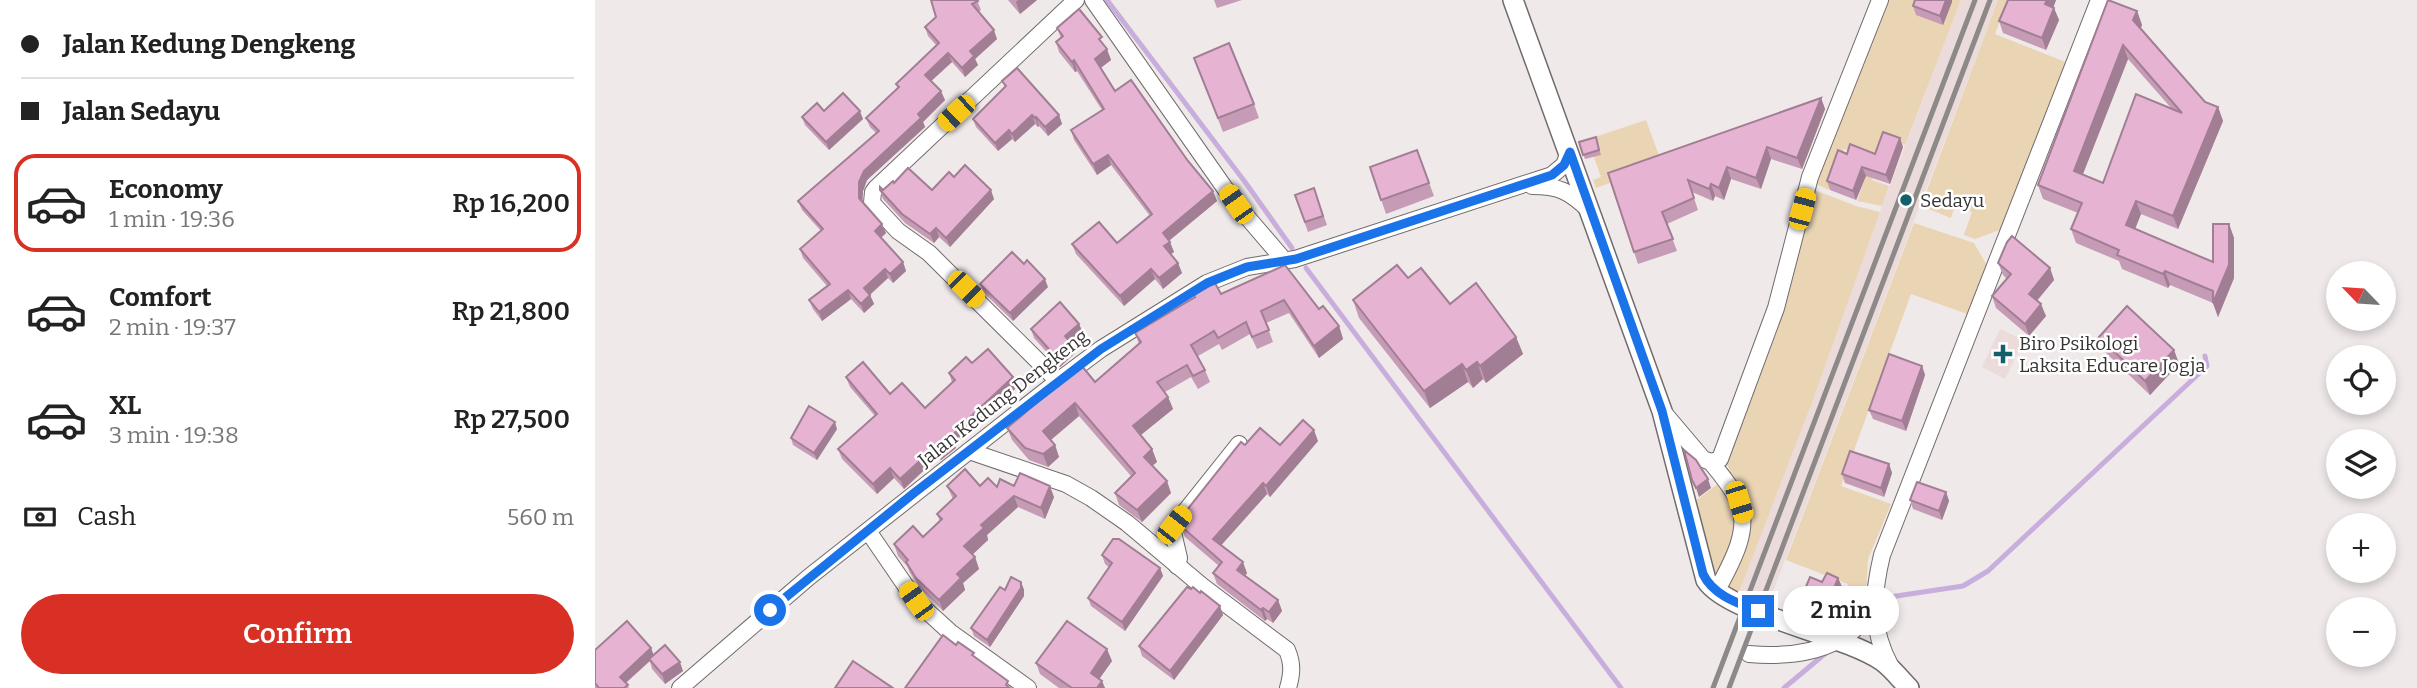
<!DOCTYPE html>
<html lang="en">
<head>
<meta charset="utf-8">
<style>
  body { margin:0; font-family:Bitter,serif; background:#f2f2f2; color:#222; height:100vh; display:flex; flex-direction:column; font-size:26px; white-space:nowrap }
  * { box-sizing:border-box; margin:0 }
  p { font-size:23px; color:#767676 }
  .icon { flex:none; width:38px; height:38px; fill:none; stroke:currentColor; stroke-width:2; stroke-linecap:round; stroke-linejoin:round }
  .map { position:relative; flex:1; overflow:hidden }
  .side { display:flex; flex-direction:column; background:#fff; width:595px }
  .side>* { flex:none }
  .top-card { display:grid; align-content:center; height:154px; padding:0 21px; background:#fff }
  .needle { width:46px; rotate:295deg }
  .buttons { position:absolute; left:1731px; top:261px; display:grid; gap:14px }
  .buttons a { display:grid; place-items:center; width:70px; height:70px; border-radius:50%; background:#fff; box-shadow:0 4px 10px #0003; font-size:35px }
  .end { position:absolute; width:32px; height:32px; margin:-16px; border:9px solid #1a73e8; background:#fff; box-shadow:0 0 0 4px #fff }
  .from { border-radius:50% }
  .bubble { position:absolute; height:49px; border-radius:24px; background:#fff; box-shadow:0 4px 10px #0003; font-size:23px; font-weight:600; line-height:49px; text-align:center }
  .car { position:absolute; width:21px; height:42px; margin:-21px -10px; border-radius:9px; box-shadow:0 0 5px 2px #0007; background:linear-gradient(#f5c518 24%,#345 0 40%,#f5c518 0 76%,#345 0 86%,#f5c518 0) }
  .top-card b { display:flex; align-items:center; gap:24px; height:66px; font-size:26px }
  .top-card b+b { border-top:2px solid #e0e0e0 }
  .top-card i { width:18px; height:18px; background:#222 }
  ul { padding:0; list-style:none }
  li { display:flex; align-items:center; gap:21px; height:98px; margin:0 14px 10px; padding:0 7px; border:4px solid transparent; border-radius:21px }
  li div { flex:1 }
  li b { display:block; font-size:26px }
  li em { font-style:normal; font-weight:600 }
  li.current { border-color:#d93025 }
  li>.icon { width:63px; height:63px; stroke-width:1.5 }
  .pay { display:flex; align-items:center; gap:18px; height:77px; padding:0 21px; font-size:26px }
  .pay p { margin-inline-start:auto }
  .action { display:flex; gap:14px; margin-top:auto; padding:14px 21px }
  .action a { flex:1; height:80px; border-radius:42px; background:#d93025; color:#fff; font-size:28px; font-weight:600; line-height:80px; text-align:center }
  main { display:flex; flex:1; min-height:0 }
  .map>svg:first-child { display:block }
  .built { fill:#ebdbdb }
  .green { fill:#e9d4b4 }
  .lines { fill:none; stroke-linecap:round; stroke-linejoin:round }
  .stream { stroke:#c7aedc; stroke-width:5 }
  .minor-casing { stroke:#716b6b; stroke-width:18 }
  .tertiary-casing { stroke:#716b6b; stroke-width:22 }
  .minor { stroke:#fff; stroke-width:16 }
  .tertiary { stroke:#fff; stroke-width:19 }
  .rail { stroke:#8e8989; stroke-width:5 }
  .wall { fill:#c69bb5; fill-rule:evenodd }
  .shaded-wall { fill:#a17e93 }
  .building { fill:#e6b4d2; stroke:#a17e93; stroke-width:2; fill-rule:evenodd }
  .route { stroke:#1a73e8; stroke-width:9 }
  .poi-dot { fill:#13606c; stroke:#fff; stroke-width:2.5 }
  .labels { text-anchor:middle; dominant-baseline:central; stroke-width:5; stroke-linejoin:round; paint-order:stroke }
  .poi-label { font-size:19px; fill:#373434; stroke:#fff; text-anchor:start }
  .street-label { font-size:19px; fill:#373434; stroke:#fff }
</style>
</head>
<body>
<main>
<section class="side">
<div class="top-card">
<b><i class="from"></i>Jalan Kedung Dengkeng</b>
<b><i></i>Jalan Sedayu</b>
</div>
<ul>
<li class="current"><svg class="icon" aria-label="car" viewBox="0 0 24 24"><path d="M5 17H2v-5l4-1 3-4h7l3 4 3 1v5h-3M9 17h6M6 11h13"/><circle cx="7" cy="17" r="2"/><circle cx="17" cy="17" r="2"/></svg><div><b>Economy</b><p>1 min · 19:36</p></div><em>Rp 16,200</em></li>
<li><svg class="icon" aria-label="car" viewBox="0 0 24 24"><path d="M5 17H2v-5l4-1 3-4h7l3 4 3 1v5h-3M9 17h6M6 11h13"/><circle cx="7" cy="17" r="2"/><circle cx="17" cy="17" r="2"/></svg><div><b>Comfort</b><p>2 min · 19:37</p></div><em>Rp 21,800</em></li>
<li><svg class="icon" aria-label="car" viewBox="0 0 24 24"><path d="M5 17H2v-5l4-1 3-4h7l3 4 3 1v5h-3M9 17h6M6 11h13"/><circle cx="7" cy="17" r="2"/><circle cx="17" cy="17" r="2"/></svg><div><b>XL</b><p>3 min · 19:38</p></div><em>Rp 27,500</em></li>
</ul>
<div class="pay"><svg class="icon" aria-label="cash" viewBox="0 0 24 24"><path d="M3 7h18v10H3z"/><circle cx="12" cy="12" r="2"/></svg>Cash<p>560 m</p></div>
<div class="action"><a>Confirm</a></div>
</section>
<div class="map">
<svg width="1822" height="688" viewBox="0 0 1822 688">
  <rect width="100%" height="100%" fill="#f0e9e9"/>
  <g class="built">
    <polygon points="1366,0 1403,0 1173,605 1144,592 1218,400 1287,206"/>
    <polygon points="1405,329 1429,340 1410,379 1387,367"/>
  </g>
  <g class="green">
    <polygon points="1291,0 1366,0 1310,145 1291,139 1277,180 1294,186 1287,206 1262,201 1277,160 1249,149 1234,190 1219,183"/>
    <polygon points="1403,0 1413,0 1400,34 1473,63 1410,228 1380,239 1369,235 1377,212 1360,206 1356,218 1326,206"/>
    <polygon points="1051,120 1067,164 1001,188 998,180 1006,177 999,157 1000,137"/>
    <path d="M1217,189L1261,206L1285,212L1218,400L1144,592L1133,587C1143,561 1163,527 1151,498C1145,484 1135,474 1130,460Z"/>
    <polygon points="1319,223 1379,243 1394,269 1375,315 1316,294 1246,486 1296,504 1273,559 1270,607 1250,629 1238,624 1253,584 1191,560"/>
    <path d="M1124,483C1149,524 1141,537 1122,577L1116,573L1098,503Z"/>
  </g>
  <g class="lines">
    <g class="stream">
      <polyline points="512,0 650,182 697,248"/>
      <polyline points="711,268 1026,688"/>
      <polyline points="1288,598 1368,586 1393,571 1612,366 1610,356"/>
      <polyline points="1244,632 1257,612 1268,604"/>
      <polyline points="1189,688 1231,653"/>
    </g>
    <defs>
      <g id="minor">
        <polyline points="498,0 641,204 689,260"/>
        <path d="M937,186C964,186 974,191 994,210"/>
        <polyline points="463,381 334,253 303,231 277,203 278,192 281,188 481,0"/>
        <polyline points="1069,413 1108,459 1116,462 1125,459 1181,308 1215,177 1285,0"/>
        <path d="M374,451L471,484L496,498L532,523L607,586L692,650C698,664 697,674 693,688"/>
        <path d="M1116,462C1126,475 1138,488 1144,503C1156,532 1134,567 1121,592"/>
        <polyline points="273,531 321,601 355,632 433,688"/>
        <polyline points="582,566 584,558 577,528 644,444"/>
        <path d="M1154,654C1202,658 1253,650 1279,606"/>
        <path d="M1296,667C1275,628 1277,597 1287,555L1504,0"/>
        <polyline points="85,688 214,577 463,381 506,349 612,283 652,267 700,259 957,175 969,165 974,152"/>
      </g>
      <path id="tertiary" d="M918,0L1067,411L1111,580C1133,614 1248,634 1287,661C1297,668 1305,679 1314,688"/>
    </defs>
    <use href="#minor" class="minor-casing"/>
    <use href="#tertiary" class="tertiary-casing"/>
    <use href="#minor" class="minor"/>
    <use href="#tertiary" class="tertiary"/>
    <g class="rail">
      <polyline points="1118,688 1380,0"/>
      <polyline points="1134,688 1395,0"/>
    </g>
  </g>
  <g class="wall">
    <polygon points="382,0 386,10 383,12 402,39 380,59 383,65 370,77 357,62 336,81 350,100 328,122 330,127 272,180 268,191 267,202 291,233 286,238 308,262 311,271 298,283 293,278 275,295 279,304 269,313 256,299 227,321 218,309 214,300 232,286 208,258 205,249 226,231 207,210 203,201 281,133 275,127 271,118 303,88 301,84 341,45 333,36 330,27"/>
    <polygon points="413,0 442,0 425,14"/>
    <polygon points="619,0 647,0 622,8"/>
    <polygon points="1415,0 1461,0 1458,7 1464,20 1451,50 1408,33 1404,21"/>
    <polygon points="1357,2 1348,25 1321,15 1318,6"/>
    <path d="M1542,11L1547,25L1546,28L1610,102L1623,107L1628,121L1583,229L1546,214L1540,229L1618,262L1634,224L1639,238V278L1623,317L1618,303L1575,285L1573,288L1527,269L1524,261L1481,243L1476,229L1483,213L1448,199L1443,185ZM1533,59L1577,109L1508,183L1488,174Z"/>
    <polygon points="462,28 510,47 516,60 506,68 520,91 622,201 574,241 579,252 576,254 583,263 587,273 568,289 560,279 529,306 481,254 477,244 522,243 555,216 516,165 502,175 479,140 476,130 507,110 482,71 480,72 464,52 461,42 466,38"/>
    <polygon points="599,58 659,104 664,118 628,132"/>
    <polygon points="407,81 464,115 467,124 453,136 444,126 443,127 440,124 420,142 417,139 403,151 381,127 378,119 410,87"/>
    <polygon points="1226,98 1230,109 1207,169 1176,159 1166,189 1136,179 1129,200 1120,196 1118,201 1097,192 1103,210 1072,224 1082,251 1043,264 1013,173"/>
    <polygon points="207,117 268,119 234,150 210,125"/>
    <polygon points="1001,137 1006,155 990,159 984,142"/>
    <polygon points="1308,147 1295,184 1271,176 1261,200 1235,190 1232,181 1252,154 1280,154"/>
    <polygon points="822,150 839,196 791,214 775,167"/>
    <polygon points="359,177 399,199 355,247 344,237 339,243 310,223 288,199 285,190 288,190 299,183 337,190"/>
    <polygon points="719,188 732,225 713,232 700,195"/>
    <polygon points="1403,263 1455,268 1459,280 1442,301 1451,316 1434,336 1401,308 1397,296 1412,279 1408,275"/>
    <polygon points="690,265 724,309 744,326 748,339 724,358 694,313 671,323 678,342 662,349 655,334 627,350 624,344 603,356 610,370 615,382 603,389 596,377 570,392 573,397 578,409 546,435 557,449 562,462 557,466 576,493 547,522 524,505 520,493 536,476 484,416 456,440 460,445 464,457 453,467 434,460 417,440 412,428 500,382 544,344 540,333"/>
    <polygon points="813,278 855,304 921,337 928,354 891,383 888,379 878,388 873,382 835,408 764,318 758,300"/>
    <polygon points="385,284 453,287 418,321 388,292"/>
    <polygon points="484,324 488,333 476,343 480,353 465,367 439,338 436,329"/>
    <polygon points="1504,337 1579,350 1584,364 1555,395 1509,351"/>
    <polygon points="377,363 418,377 422,387 374,432 360,446 361,448 346,460 343,457 309,489 299,478 282,494 247,459 243,449 280,416 255,387 251,377 330,408 357,382 354,373"/>
    <polygon points="1327,366 1330,375 1311,431 1278,419 1274,410"/>
    <polygon points="242,429 222,460 198,445 196,438"/>
    <polygon points="723,441 675,497 672,494 626,545 652,573 650,576 683,600 687,611 678,623 672,619 670,621 622,584 618,573 624,566 590,537 586,526 650,445 685,445"/>
    <polygon points="1294,464 1297,473 1289,497 1250,483 1247,474"/>
    <polygon points="352,486 402,487 419,486 459,497 450,519 423,507 392,535 393,540 377,554 380,557 384,569 368,583 370,590 348,611 326,589 315,573 312,566 303,556 299,544 328,537 345,522 342,514 358,499"/>
    <polygon points="1351,492 1354,501 1347,520 1318,509 1315,500"/>
    <polygon points="507,555 565,568 568,576 530,631 496,606 493,598 514,567 510,564"/>
    <polygon points="1243,578 1247,587 1236,614 1211,603 1208,594 1227,582"/>
    <polygon points="426,582 429,590 429,596 395,647 379,636 376,628 410,590"/>
    <polygon points="596,589 605,593 625,606 628,615 579,680 547,656 544,646"/>
    <polygon points="56,648 59,655 88,671 70,684 57,669 55,661 31,683 34,688 0,688 0,650"/>
    <polygon points="517,661 504,679 510,688 464,688 445,674 441,663"/>
  </g>
  <g class="shaded-wall">
    <polygon points="423,0 442,0 425,14 421,2"/>
    <polygon points="1351,0 1357,0 1357,2 1348,25 1345,16"/>
    <polygon points="1452,0 1461,0 1455,17 1450,4"/>
    <polygon points="1459,8 1464,20 1451,50 1447,38"/>
    <polygon points="1542,11 1547,25 1543,34 1538,20"/>
    <polygon points="399,30 402,39 380,59 383,65 370,77 367,68 375,51"/>
    <polygon points="1528,45 1533,59 1484,184 1479,171"/>
    <polygon points="512,49 516,60 504,69 500,59"/>
    <polygon points="353,53 357,62 333,84 330,75"/>
    <polygon points="479,60 482,71 480,72 477,62"/>
    <polygon points="346,91 350,100 328,122 330,127 272,180 268,191 267,207 264,198 264,182 269,171"/>
    <polygon points="1226,98 1230,109 1207,169 1202,158"/>
    <polygon points="1623,107 1628,121 1583,229 1578,216"/>
    <polygon points="265,111 268,119 234,150 231,142"/>
    <polygon points="437,115 440,124 420,142 417,134"/>
    <polygon points="464,115 467,124 453,136 450,127"/>
    <polygon points="441,117 444,126 443,127 440,118"/>
    <polygon points="414,130 417,139 403,151 400,143"/>
    <polygon points="1305,138 1308,147 1295,184 1291,175"/>
    <polygon points="1172,147 1176,159 1166,189 1161,178"/>
    <polygon points="513,155 516,165 502,175 498,164"/>
    <polygon points="1132,167 1136,179 1129,200 1124,188"/>
    <polygon points="1267,167 1271,176 1261,200 1258,191"/>
    <polygon points="1116,184 1120,196 1118,201 1114,189"/>
    <polygon points="396,190 399,199 355,247 351,238"/>
    <polygon points="618,191 622,201 571,243 568,233"/>
    <polygon points="1541,201 1546,214 1536,239 1531,225"/>
    <polygon points="287,224 291,233 283,240 280,231"/>
    <polygon points="1634,224 1639,238 1639,278 1623,317 1618,303"/>
    <polygon points="341,228 344,237 339,243 335,234"/>
    <polygon points="575,242 579,252 573,256 569,246"/>
    <polygon points="308,262 311,271 298,283 295,274"/>
    <polygon points="583,263 587,273 568,289 564,278"/>
    <polygon points="1455,268 1459,280 1438,305 1434,294"/>
    <polygon points="290,269 293,278 272,297 269,288"/>
    <polygon points="556,269 560,279 529,306 525,296"/>
    <polygon points="1570,271 1575,285 1573,288 1568,274"/>
    <polygon points="450,279 453,287 418,321 415,313"/>
    <polygon points="253,290 256,299 227,321 224,312"/>
    <polygon points="275,295 279,304 269,313 266,304"/>
    <polygon points="1446,304 1451,316 1434,336 1430,324"/>
    <polygon points="484,324 488,333 473,346 470,336"/>
    <polygon points="744,326 748,339 724,358 719,346"/>
    <polygon points="921,337 928,354 891,383 885,366"/>
    <polygon points="477,344 480,353 465,367 461,357"/>
    <polygon points="1579,350 1584,364 1555,395 1550,381"/>
    <polygon points="882,362 888,379 878,388 871,370"/>
    <polygon points="867,364 873,382 835,408 829,391"/>
    <polygon points="1327,366 1330,375 1311,431 1307,421"/>
    <polygon points="418,377 422,387 374,432 360,446 361,448 346,460 342,450 370,422"/>
    <polygon points="573,397 578,409 542,438 538,426"/>
    <polygon points="480,403 484,416 452,443 448,431"/>
    <polygon points="240,422 242,429 222,460 219,453"/>
    <polygon points="719,430 723,441 675,497 671,486"/>
    <polygon points="460,445 464,457 453,467 448,454"/>
    <polygon points="340,447 343,457 309,489 305,479"/>
    <polygon points="557,449 562,462 553,469 549,457"/>
    <polygon points="1294,464 1297,473 1289,497 1286,488"/>
    <polygon points="295,468 299,478 282,494 278,484"/>
    <polygon points="1113,479 1116,488 1104,497 1101,488"/>
    <polygon points="572,481 576,493 547,522 542,510"/>
    <polygon points="668,483 672,494 622,550 618,539"/>
    <polygon points="455,486 459,497 450,519 446,508"/>
    <polygon points="1351,492 1354,501 1347,520 1344,511"/>
    <polygon points="419,496 423,507 392,535 393,540 374,558 369,546 386,525"/>
    <polygon points="380,557 384,569 368,583 370,590 348,611 344,600 362,574"/>
    <polygon points="648,562 652,573 646,581 642,570"/>
    <polygon points="565,568 568,576 530,631 527,622"/>
    <polygon points="1243,578 1247,587 1236,614 1233,604"/>
    <polygon points="426,582 429,590 429,596 395,647 392,640"/>
    <polygon points="683,600 687,611 678,623 674,612"/>
    <polygon points="625,606 628,615 579,680 575,671"/>
    <polygon points="668,608 672,619 670,621 666,610"/>
    <polygon points="56,648 59,657 28,685 25,677"/>
    <polygon points="512,649 517,661 500,685 496,673"/>
    <polygon points="85,662 88,671 70,684 67,674"/>
    <polygon points="507,681 510,688 502,688"/>
  </g>
  <g class="building">
    <polygon points="336,0 382,0 383,1 377,4 399,30 375,51 379,56 367,68 353,53 330,75 346,91 323,114 326,118 269,171 264,182 264,198 287,224 280,231 308,262 295,274 290,269 269,288 275,295 266,304 253,290 224,312 214,300 235,284 205,249 228,229 203,201 284,131 271,118 304,87 301,84 344,43 330,27 341,17"/>
    <polygon points="1320,0 1351,0 1345,16 1318,6"/>
    <polygon points="1413,0 1452,0 1450,4 1459,8 1447,38 1404,21"/>
    <path d="M1513,0L1542,11L1538,20L1610,102L1623,107L1578,216L1541,201L1531,225L1618,262V224H1634V265L1618,303V291L1570,271L1568,274L1522,255L1524,250L1476,229L1487,203L1443,185ZM1528,45L1587,113L1541,94L1508,183L1479,171Z"/>
    <polygon points="484,9 507,37 504,39 512,49 500,59 520,91 536,80 593,161 618,191 568,233 575,242 569,246 583,263 564,278 556,269 525,296 477,244 504,222 522,243 557,214 513,155 498,164 476,130 509,109 479,60 477,62 461,42 468,36 462,28"/>
    <polygon points="634,43 659,104 623,118 599,58"/>
    <polygon points="422,68 464,115 450,127 441,117 440,118 437,115 417,134 414,130 400,143 378,119 411,86 407,81"/>
    <polygon points="248,93 265,111 231,142 207,117 222,103 229,111"/>
    <polygon points="1226,98 1202,158 1172,147 1161,178 1132,167 1124,188 1116,184 1114,189 1093,180 1099,198 1067,212 1078,239 1039,252 1013,173"/>
    <polygon points="1288,132 1305,138 1291,175 1267,167 1258,191 1232,181 1243,150 1252,154 1255,144 1280,154"/>
    <polygon points="1001,137 1004,150 988,155 984,142"/>
    <polygon points="822,150 834,183 786,200 775,167"/>
    <polygon points="370,165 396,190 351,238 341,228 335,234 307,214 285,190 285,187 288,190 298,181 299,183 313,168 337,190 354,172 359,177"/>
    <polygon points="719,188 728,216 710,222 700,195"/>
    <polygon points="1417,236 1455,268 1434,294 1446,304 1430,324 1397,296 1416,274 1403,263 1412,242"/>
    <polygon points="417,252 429,264 432,260 450,279 415,313 385,284"/>
    <polygon points="690,265 724,309 728,306 744,326 719,346 689,300 666,311 674,330 657,337 651,322 623,338 619,331 596,345 610,370 598,376 592,365 562,382 573,397 538,426 557,449 549,457 572,481 542,510 520,493 540,473 480,403 448,431 460,445 448,454 430,448 412,428 486,365 500,382 546,342 540,333 600,297 599,295 620,283 626,294"/>
    <polygon points="802,265 813,278 826,268 855,304 881,283 921,337 885,366 882,362 871,370 867,364 829,391 758,300"/>
    <polygon points="465,302 484,324 470,336 477,344 461,357 436,329"/>
    <polygon points="1532,306 1579,350 1550,381 1504,337"/>
    <polygon points="393,349 418,377 370,422 356,437 357,438 342,450 340,447 305,479 295,468 278,484 243,449 282,414 251,377 268,362 295,394 307,383 330,408 360,380 354,373 371,357 377,363"/>
    <polygon points="1294,354 1327,366 1307,421 1274,410"/>
    <polygon points="214,406 240,422 219,453 196,438"/>
    <polygon points="708,420 719,430 671,486 668,483 618,539 648,562 642,570 683,600 674,612 668,608 666,610 618,573 627,562 586,526 584,520 646,442 650,445 665,428 685,445"/>
    <polygon points="1089,450 1101,460 1113,479 1101,488 1097,480"/>
    <polygon points="1255,451 1294,464 1286,488 1247,474"/>
    <polygon points="370,469 385,486 393,478 402,487 405,479 419,486 425,473 455,486 446,508 419,496 386,525 389,528 369,546 380,557 362,574 366,578 344,600 321,578 311,562 313,560 299,544 318,526 328,537 347,519 342,514 361,496 352,486"/>
    <polygon points="1322,482 1351,492 1344,511 1315,500"/>
    <polygon points="518,539 524,539 565,568 527,622 493,598 517,563 507,555"/>
    <polygon points="1232,573 1243,578 1233,604 1208,594 1215,577 1227,582"/>
    <polygon points="416,577 426,582 426,588 392,640 376,628 405,587 410,590"/>
    <polygon points="592,587 596,589 598,587 605,593 606,591 625,606 575,671 544,646"/>
    <polygon points="32,621 56,648 25,677 33,685 29,688 4,688 0,683 0,650"/>
    <polygon points="472,621 512,649 496,673 507,681 502,688 477,688 441,663"/>
    <polygon points="348,635 361,645 363,642 379,653 377,655 413,681 411,685 415,688 310,688"/>
    <polygon points="70,645 85,662 67,674 54,659"/>
    <polygon points="258,661 298,688 240,688"/>
  </g>
  <g class="lines">
    <path class="route" d="M175,610L319,493L506,349L612,283L652,267L701,259L957,175L969,165L975,152L1067,411L1108,574C1118,595 1142,603 1163,611"/>
  </g>
  <g class="poi-dot">
    <circle cx="1311" cy="200" r="7"/>
    <path d="M1404.5 343.5h7v7h7v7h-7v7h-7v-7h-7v-7h7z"/>
  </g>
  <g class="labels">
    <g class="poi-label">
      <text x="1325" y="200">Sedayu</text>
      <text x="1424" y="343">Biro Psikologi<tspan x="1424" dy="22">Laksita Educare Jogja</tspan></text>
    </g>
    <g class="street-label">
      <text transform="translate(408 398) rotate(-38)">Jalan Kedung Dengkeng</text>
    </g>
  </g>
</svg>
<div class="buttons">
<a><svg class="needle" viewBox="-14 -14 28 28"><path d="M0-13l5 13h-10z" fill="#e53935"/><path d="M0 13l5-13h-10z" fill="#767676"/></svg></a>
<a><svg class="icon" aria-label="locate" viewBox="0 0 24 24"><circle cx="12" cy="12" r="6"/><path d="M12 2v4M12 18v4M2 12h4M18 12h4"/></svg></a>
<a><svg class="icon" aria-label="layers" viewBox="0 0 24 24"><path d="M12 4l9 5-9 5-9-5zM3 14l9 5 9-5"/></svg></a>
<a>+</a>
<a>−</a>
</div>
<i class="end from" style="left:175px;top:610px"></i>
<i class="end" style="left:1163px;top:611px"></i>
<div class="bubble" style="left:1188px;top:586px;width:116px">2 min</div>
<i class="car" style="left:361px;top:113px;rotate:227deg"></i>
<i class="car" style="left:641px;top:204px;rotate:325deg"></i>
<i class="car" style="left:1207px;top:209px;rotate:15deg"></i>
<i class="car" style="left:371px;top:289px;rotate:135deg"></i>
<i class="car" style="left:1144px;top:502px;rotate:163deg"></i>
<i class="car" style="left:579px;top:525px;rotate:38deg"></i>
<i class="car" style="left:321px;top:601px;rotate:324deg"></i>
</div>
</main>
</body>
</html>
